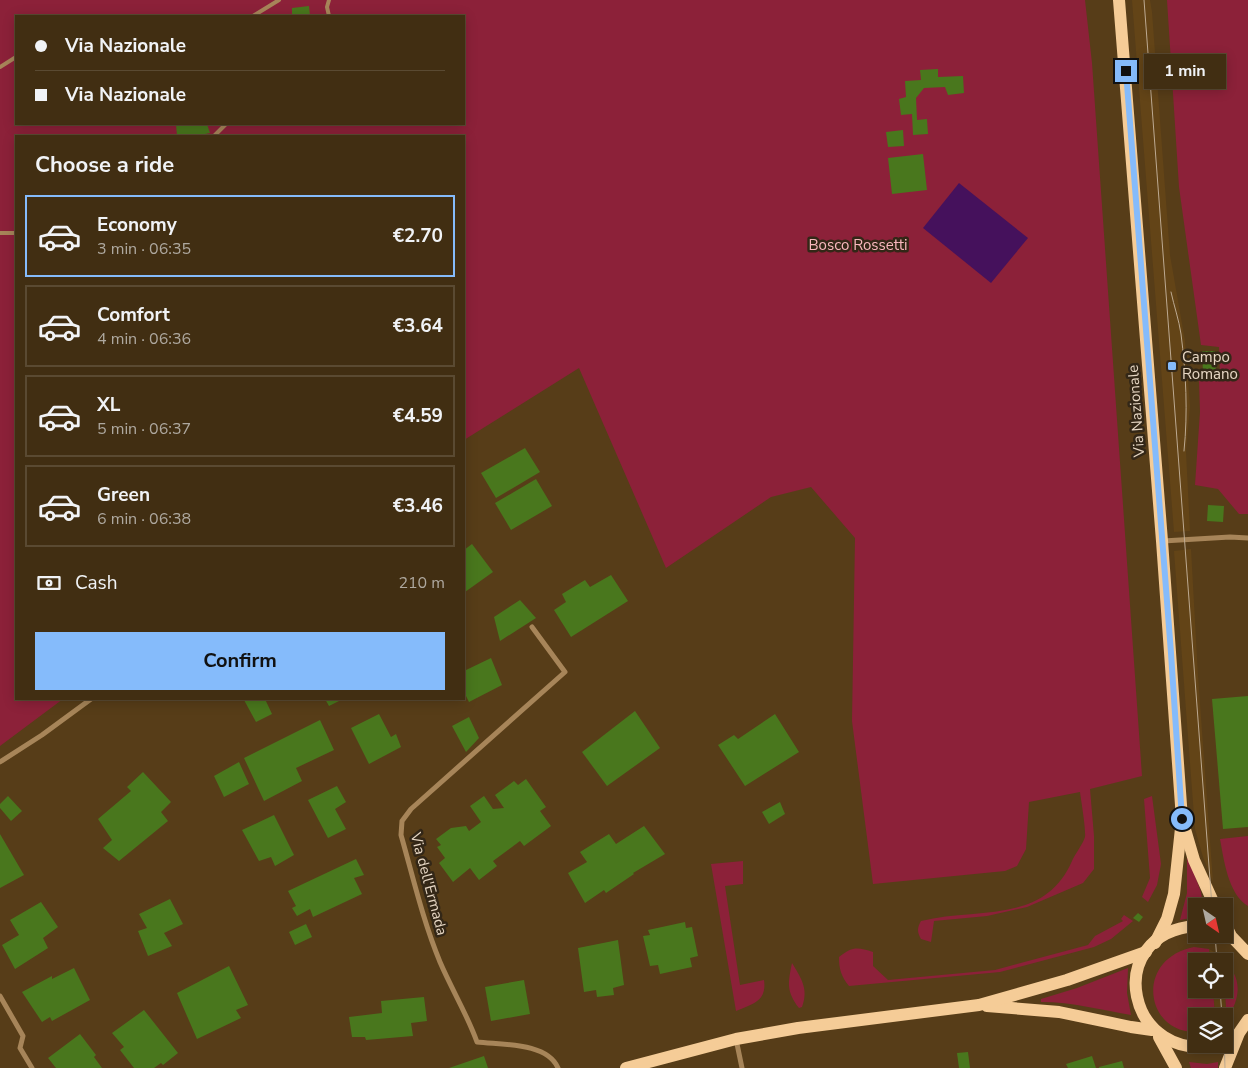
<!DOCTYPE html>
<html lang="en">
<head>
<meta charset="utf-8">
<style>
  body { margin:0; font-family:"Nunito Sans",sans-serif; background:#4c3a20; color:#f1f3f6; height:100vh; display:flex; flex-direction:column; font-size:19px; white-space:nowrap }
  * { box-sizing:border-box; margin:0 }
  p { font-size:16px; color:#aea89f }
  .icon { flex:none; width:28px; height:28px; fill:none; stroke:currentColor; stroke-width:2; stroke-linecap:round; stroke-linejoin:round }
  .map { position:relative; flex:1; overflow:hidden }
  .details { position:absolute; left:15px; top:135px; width:450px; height:565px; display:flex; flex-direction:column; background:#412e12; border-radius:0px; box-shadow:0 2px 12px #0003,0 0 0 1px #5a4a32 }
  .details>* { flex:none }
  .hud { position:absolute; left:15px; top:15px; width:450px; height:110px; border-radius:0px; box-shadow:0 2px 12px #0003,0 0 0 1px #5a4a32; display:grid; align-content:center; height:110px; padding:0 20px; background:#412e12 }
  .needle { width:32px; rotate:146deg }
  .tools { position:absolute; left:1188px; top:898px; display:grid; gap:10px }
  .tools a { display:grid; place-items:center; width:45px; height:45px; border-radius:0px; background:#412e12; box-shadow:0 2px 12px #0003,0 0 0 1px #5a4a32; font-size:25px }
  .end { position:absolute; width:22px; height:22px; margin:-11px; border:6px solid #85bbfb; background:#111; box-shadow:0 0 0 2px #111 }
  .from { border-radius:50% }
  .bubble { position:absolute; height:35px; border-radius:0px; background:#412e12; box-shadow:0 2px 12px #0003,0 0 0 1px #5a4a32; font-size:16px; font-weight:700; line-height:35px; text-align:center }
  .hud b { display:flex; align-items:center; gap:18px; height:48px; font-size:19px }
  .hud b+b { border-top:1px solid #5a4a32 }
  .hud i { width:12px; height:12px; background:#f1f3f6 }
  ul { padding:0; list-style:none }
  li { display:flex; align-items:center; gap:15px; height:82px; margin:0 10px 8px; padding:0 10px; border:2px solid #5a4a32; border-radius:0px }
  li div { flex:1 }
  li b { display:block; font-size:19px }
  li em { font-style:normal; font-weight:700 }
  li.current { border-color:#85bbfb }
  li>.icon { width:45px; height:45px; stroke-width:1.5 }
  h2 { padding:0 20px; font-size:22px; line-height:60px }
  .pay { display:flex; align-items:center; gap:12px; height:55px; padding:0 20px; font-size:19px }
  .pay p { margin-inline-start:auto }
  .button { display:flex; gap:10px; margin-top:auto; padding:10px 20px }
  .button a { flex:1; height:58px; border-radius:0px; background:#85bbfb; color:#111; font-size:20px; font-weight:700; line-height:58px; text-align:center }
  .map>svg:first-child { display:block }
  .built { fill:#634417 }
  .green { fill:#8c2139; fill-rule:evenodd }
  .water { fill:#45115c }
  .building { fill:#49771d }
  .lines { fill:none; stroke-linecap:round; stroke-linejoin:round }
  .service { stroke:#a78559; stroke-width:4 }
  .minor { stroke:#a78559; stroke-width:5 }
  .primary { stroke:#f5cc97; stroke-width:12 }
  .tram { stroke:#bdaa92; stroke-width:1 }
  .route { stroke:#85bbfb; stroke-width:6 }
  .poi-dot { fill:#85bbfb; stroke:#332717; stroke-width:2 }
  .labels { text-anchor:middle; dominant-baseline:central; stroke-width:5; stroke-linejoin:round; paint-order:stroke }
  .park-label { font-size:15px; fill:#fab8be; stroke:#332717 }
  .poi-label { font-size:15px; fill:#e7d7c4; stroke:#332717; text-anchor:start }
  .street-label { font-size:15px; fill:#e7d7c4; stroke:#332717 }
</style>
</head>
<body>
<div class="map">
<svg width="1248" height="1068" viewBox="0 0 1248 1068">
  <rect width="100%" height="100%" fill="#573d18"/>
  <g class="built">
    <polygon points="1132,0 1150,0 1152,12 1170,255 1185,341 1190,406 1186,452 1190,531 1174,532"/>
    <polygon points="1191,549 1198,676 1213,882 1203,857 1195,829 1174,551"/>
    <polygon points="1209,949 1221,956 1222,961 1210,961"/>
    <polygon points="1224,982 1227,1019 1224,1022 1224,1016 1215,1016 1213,989 1224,989"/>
  </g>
  <g class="green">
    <path d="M0,0H1085L1092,63L1142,776L1090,789L1094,836V869L1083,883L1027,907L987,916L934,921L931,942L921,939C917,932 917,928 921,921C978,907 1044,925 1072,861C1075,854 1083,844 1085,837C1086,829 1081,800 1080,792L1029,802L1026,849L1017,866L1005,871L873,884L852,721L855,538L811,487L771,497L666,568L579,368L464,440V136H16V699H63L0,746ZM16,16H464V124H16Z"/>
    <polygon points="1167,0 1248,0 1248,514 1239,514 1218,489 1195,485 1200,412 1199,380 1220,376 1219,347 1201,345 1179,187"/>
    <polygon points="1152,796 1161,864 1157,885 1148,902 1142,897 1150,878 1144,799"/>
    <path d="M1248,836V906C1228,894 1224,860 1220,839Z"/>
    <polygon points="1187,854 1201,892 1203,906 1196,906 1196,917 1180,920 1187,893"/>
    <path d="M743,861V884L725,886L740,985L764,980C767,1001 753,1004 736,1011L711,864Z"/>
    <path d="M1124,915L1133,921L1111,939L1094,947L1000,972L849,986C841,976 839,969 839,957C852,946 858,947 873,952V966L888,980L995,970L1088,945L1095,936L1123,921L1121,919Z"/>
    <path d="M1194,947L1209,949L1210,961H1196V989H1213L1215,1016H1196V1032C1145,1033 1134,959 1194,947Z"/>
    <path d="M1221,956C1241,976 1243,994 1227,1019L1224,982V961H1222Z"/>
    <path d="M792,963C801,978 809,989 802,1007L799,1008C786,991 788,983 792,963Z"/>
    <path d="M1128,968L1127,993L1131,1015C1101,1010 1073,1002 1041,1002V999L1077,988Z"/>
    <polygon points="1189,1062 1207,1064 1218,1062 1218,1068 1191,1068"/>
  </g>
  <polygon class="water" points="959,183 1028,238 991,283 923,228"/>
  <g class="building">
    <polygon points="309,6 310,16 292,16 292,8"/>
    <polygon points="938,69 938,77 963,76 964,93 948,95 945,87 924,88 916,98 917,120 927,119 928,134 913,135 912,114 901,115 899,99 906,97 905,81 921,80 920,70"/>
    <polygon points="176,124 207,124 210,133 196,136 177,136"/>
    <polygon points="903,130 904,146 888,147 886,132"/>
    <polygon points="923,154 927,190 892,194 888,158"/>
    <polygon points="1202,351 1215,351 1216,371 1203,372"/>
    <polygon points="525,448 540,472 496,498 481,473"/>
    <polygon points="536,479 552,506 511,530 495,503"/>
    <polygon points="1208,505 1224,506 1223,522 1207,521"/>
    <polygon points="472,544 493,572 465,592 464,590 464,550"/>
    <polygon points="611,575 628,601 571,637 554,610 566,602 562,594 585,580 590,587"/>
    <polygon points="520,600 536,618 500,641 494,617"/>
    <polygon points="491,658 502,685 469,702 464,692 464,671"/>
    <polygon points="1248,696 1248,827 1223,829 1212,699"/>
    <polygon points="246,699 265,699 272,714 256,722 244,700"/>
    <polygon points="325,699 343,699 329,706"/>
    <polygon points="635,711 660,748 607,786 582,752"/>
    <polygon points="379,714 391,737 396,734 401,747 369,764 351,728"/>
    <polygon points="775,714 799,752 745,786 718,745 734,735 738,739"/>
    <polygon points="469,717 479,738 466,752 452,726"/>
    <polygon points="320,720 334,750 296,768 302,781 264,801 244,758"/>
    <polygon points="239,762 249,784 224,797 214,776"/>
    <polygon points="143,772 171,802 161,812 168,821 119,861 103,848 112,840 98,819 131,791 127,787"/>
    <polygon points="526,779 546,807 540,811 551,826 524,846 520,841 493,861 497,866 479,880 470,868 453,882 439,863 445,858 437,847 441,845 436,839 451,828 466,826 469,831 481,822 470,806 484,796 493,809 504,808 495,795 514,781 518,785"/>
    <polygon points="337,786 346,802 335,809 346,829 328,838 308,800"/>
    <polygon points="8,796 22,811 11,821 0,808 0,804"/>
    <polygon points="780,802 785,814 769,824 762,812"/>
    <polygon points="274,815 294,855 275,866 271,857 259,861 242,830"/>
    <polygon points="644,826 665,854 633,873 634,874 606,893 604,890 585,903 568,873 587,862 580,852 609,834 616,844"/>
    <polygon points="0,834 24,875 0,888"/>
    <polygon points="356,859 364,875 354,878 362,894 313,917 310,909 297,916 292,908 296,906 288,891"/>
    <polygon points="170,899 183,924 164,933 172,946 148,956 138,931 147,928 139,914"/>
    <polygon points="41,902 58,927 43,938 48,948 15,969 2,945 19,935 10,920"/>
    <polygon points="1138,913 1143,917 1139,922 1133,918"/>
    <polygon points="685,922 686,928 692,927 698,956 690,958 692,967 660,974 658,965 650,966 643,936 650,935 648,930"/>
    <polygon points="306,924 312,937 295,945 289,932"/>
    <polygon points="618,940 624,985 613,988 614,995 597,997 596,990 584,992 578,948"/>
    <polygon points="229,966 248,1005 236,1010 241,1018 197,1039 177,993"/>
    <polygon points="74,968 90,1000 52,1021 50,1017 42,1022 22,992 52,976 52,979"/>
    <polygon points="524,980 530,1014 491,1021 485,987"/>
    <polygon points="424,997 427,1021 411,1023 413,1036 366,1040 365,1037 352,1037 349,1017 382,1013 381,1001"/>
    <polygon points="144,1010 178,1053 163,1065 161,1063 154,1068 134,1068 120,1050 124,1047 112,1033"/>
    <polygon points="80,1034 96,1055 94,1057 102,1068 56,1068 48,1058"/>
    <polygon points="968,1052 970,1068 959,1068 957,1053"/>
    <polygon points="484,1056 488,1068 449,1068"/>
    <polygon points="1092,1056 1096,1068 1068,1068 1066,1064"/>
    <polygon points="1122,1061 1124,1068 1099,1068 1099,1067"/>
  </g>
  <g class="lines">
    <g class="service">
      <polyline points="329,0 327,7 329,16"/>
      <polyline points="253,16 279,0"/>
      <polyline points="0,67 16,57"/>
      <polyline points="214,136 226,124"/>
      <polyline points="0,233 16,233"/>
    </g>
    <g class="minor">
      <polyline points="1163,541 1230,537 1248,538"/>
      <path d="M532,627L565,672L411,809L402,821L401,835C413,877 423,921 440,962C452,990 467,1014 477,1042C501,1045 547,1042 558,1068"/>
      <polyline points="0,762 42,735 91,699"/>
      <polyline points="0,996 23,1036 20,1048 32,1068"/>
      <polyline points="736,1039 742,1068"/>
    </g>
    <g class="primary">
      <polyline points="1119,0 1162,541 1182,819 1174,894 1167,919 1155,943"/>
      <polyline points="1184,826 1194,860 1215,906"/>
      <polyline points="1224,922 1231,936 1248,954"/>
      <path d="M1196,926C1100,933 1126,1068 1222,1044"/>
      <polyline points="987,1006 1059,1012 1131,1027 1152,1030"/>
      <polyline points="1159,1037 1176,1068"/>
      <polyline points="626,1068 736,1039 798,1028 979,1005 1067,980 1146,952"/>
      <polyline points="1225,1068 1239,1033 1248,1020"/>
    </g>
    <g class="tram">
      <polyline points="1144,0 1212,906"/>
      <path d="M1171,292C1174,306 1179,320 1181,334C1186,373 1188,412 1184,451"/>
      <polyline points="1215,934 1217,961"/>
      <polyline points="1220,989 1222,1016"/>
      <polyline points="1224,1034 1225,1068"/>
    </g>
  </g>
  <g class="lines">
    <polyline class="route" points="1126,71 1171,653 1182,819"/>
  </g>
  <rect class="poi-dot" x="1167" y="361" width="10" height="10" rx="2.5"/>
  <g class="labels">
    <g class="park-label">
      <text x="858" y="245">Bosco Rossetti</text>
    </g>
    <g class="poi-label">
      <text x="1182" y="357">Campo<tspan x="1182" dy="17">Romano</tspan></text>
    </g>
    <g class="street-label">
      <text transform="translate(1136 411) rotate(-94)">Via Nazionale</text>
      <text transform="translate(429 884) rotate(75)">Via dell'Ermada</text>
    </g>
  </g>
</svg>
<div class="tools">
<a><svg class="needle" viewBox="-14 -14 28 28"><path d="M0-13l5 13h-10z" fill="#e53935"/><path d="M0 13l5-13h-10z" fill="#aea89f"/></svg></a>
<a><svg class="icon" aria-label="locate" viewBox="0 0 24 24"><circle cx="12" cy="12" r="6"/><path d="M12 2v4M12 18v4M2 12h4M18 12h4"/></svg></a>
<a><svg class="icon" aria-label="layers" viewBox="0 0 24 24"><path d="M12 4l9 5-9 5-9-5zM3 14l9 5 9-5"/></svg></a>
</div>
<i class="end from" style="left:1182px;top:819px"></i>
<i class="end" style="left:1126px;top:71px"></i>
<div class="bubble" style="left:1144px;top:54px;width:82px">1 min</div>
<div class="hud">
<b><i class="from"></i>Via Nazionale</b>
<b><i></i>Via Nazionale</b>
</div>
<section class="details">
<h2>Choose a ride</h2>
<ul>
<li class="current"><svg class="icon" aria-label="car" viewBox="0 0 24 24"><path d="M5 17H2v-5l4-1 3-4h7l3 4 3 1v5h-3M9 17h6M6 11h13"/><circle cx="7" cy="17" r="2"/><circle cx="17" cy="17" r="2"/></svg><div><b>Economy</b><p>3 min · 06:35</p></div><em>€2.70</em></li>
<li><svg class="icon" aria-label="car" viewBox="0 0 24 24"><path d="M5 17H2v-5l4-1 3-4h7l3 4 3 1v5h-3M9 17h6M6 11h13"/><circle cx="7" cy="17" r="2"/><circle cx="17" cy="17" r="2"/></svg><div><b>Comfort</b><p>4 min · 06:36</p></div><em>€3.64</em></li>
<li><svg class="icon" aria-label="car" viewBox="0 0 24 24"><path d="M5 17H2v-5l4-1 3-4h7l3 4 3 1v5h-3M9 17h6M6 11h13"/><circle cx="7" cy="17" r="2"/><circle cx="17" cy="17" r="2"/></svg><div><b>XL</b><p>5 min · 06:37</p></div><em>€4.59</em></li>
<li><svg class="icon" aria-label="car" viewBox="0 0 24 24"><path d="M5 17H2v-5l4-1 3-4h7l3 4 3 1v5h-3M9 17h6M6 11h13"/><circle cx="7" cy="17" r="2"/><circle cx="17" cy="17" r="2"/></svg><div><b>Green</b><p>6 min · 06:38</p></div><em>€3.46</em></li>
</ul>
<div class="pay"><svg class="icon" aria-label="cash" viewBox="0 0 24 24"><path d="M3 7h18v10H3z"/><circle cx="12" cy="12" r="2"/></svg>Cash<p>210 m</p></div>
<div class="button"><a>Confirm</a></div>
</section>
</div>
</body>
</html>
